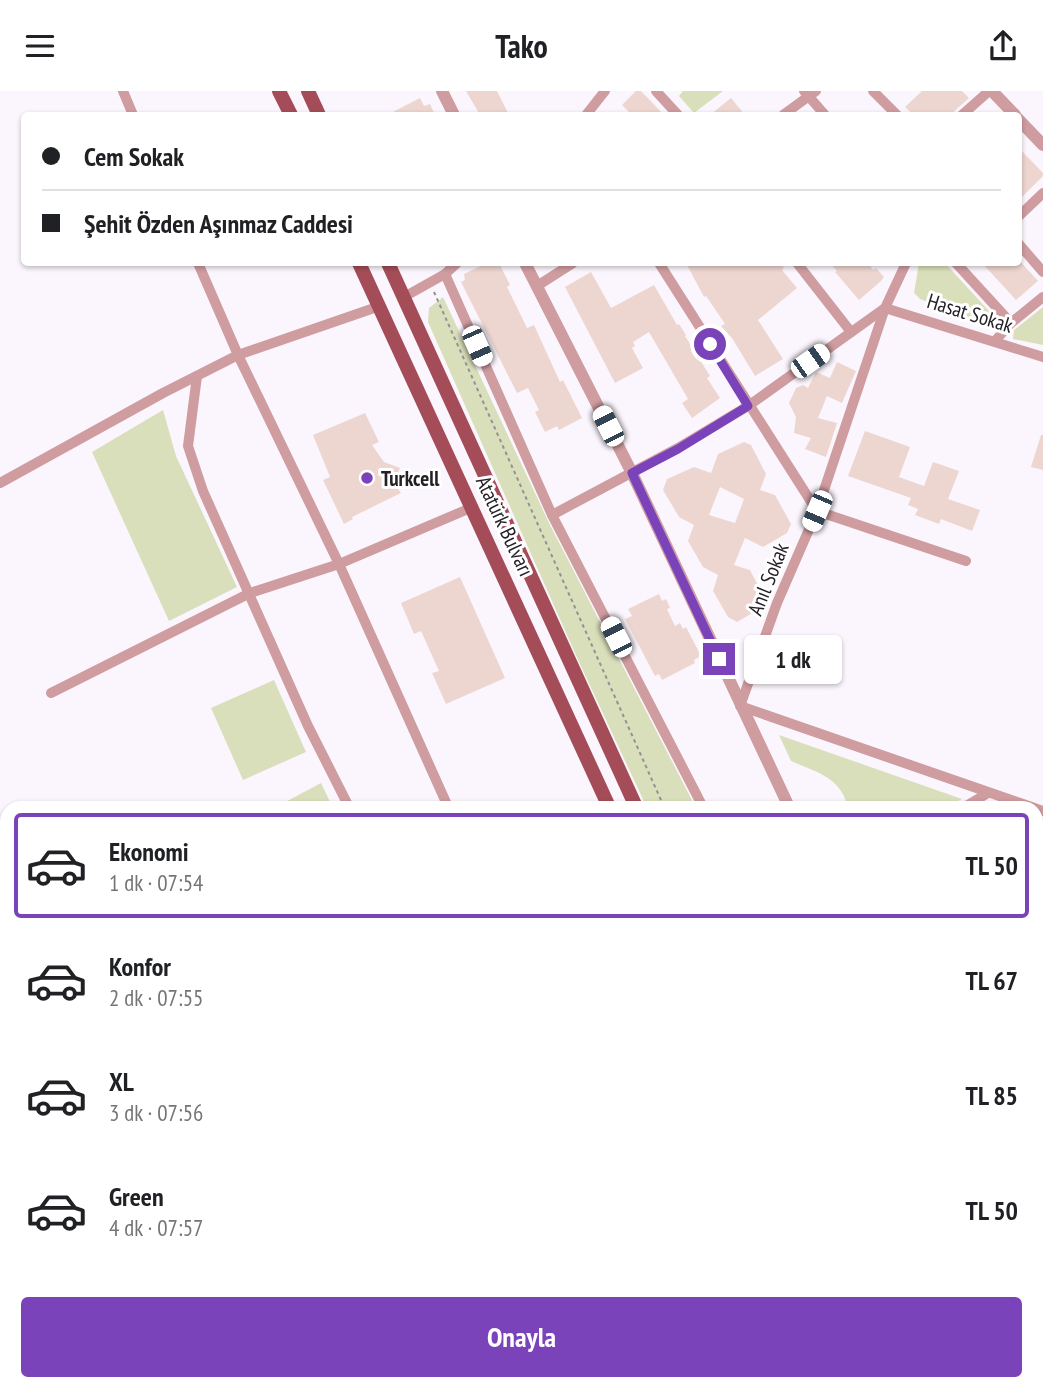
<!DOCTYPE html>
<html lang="tr">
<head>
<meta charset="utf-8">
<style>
  body { margin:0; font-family:"PT Sans Narrow",sans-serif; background:#f6f6f6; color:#202124; height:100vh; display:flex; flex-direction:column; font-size:26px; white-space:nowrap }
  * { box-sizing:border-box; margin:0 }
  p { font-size:23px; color:#757577 }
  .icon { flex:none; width:38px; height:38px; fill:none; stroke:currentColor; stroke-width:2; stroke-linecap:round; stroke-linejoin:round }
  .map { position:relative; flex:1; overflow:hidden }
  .panel { position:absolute; left:0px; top:710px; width:1043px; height:590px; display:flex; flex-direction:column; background:#fff; border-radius:21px 21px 0 0; box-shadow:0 2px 5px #0004 }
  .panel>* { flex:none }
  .hud { position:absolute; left:21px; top:21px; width:1001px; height:154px; border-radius:7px; box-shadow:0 2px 5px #0004; display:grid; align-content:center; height:154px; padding:0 21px; background:#fff }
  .end { position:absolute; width:32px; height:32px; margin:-16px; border:9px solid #7b43ba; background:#fff; box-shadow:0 0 0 4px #fff }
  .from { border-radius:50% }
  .bubble { position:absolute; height:49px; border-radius:7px; background:#fff; box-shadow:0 2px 5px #0004; font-size:23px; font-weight:600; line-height:49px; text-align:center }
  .car { position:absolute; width:21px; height:42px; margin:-21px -10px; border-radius:9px; box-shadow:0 0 5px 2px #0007; background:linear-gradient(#fff 24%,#345 0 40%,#fff 0 76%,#345 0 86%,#fff 0) }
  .hud b { display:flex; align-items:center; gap:24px; height:66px; font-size:26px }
  .hud b+b { border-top:2px solid #e0e0e0 }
  .hud i { width:18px; height:18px; background:#202124 }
  ul { padding:12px 0 0; list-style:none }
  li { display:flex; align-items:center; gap:21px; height:105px; margin:0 14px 10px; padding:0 7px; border:4px solid transparent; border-radius:7px }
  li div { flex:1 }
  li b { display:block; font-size:26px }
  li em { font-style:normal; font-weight:600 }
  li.on { border-color:#7b43ba }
  li>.icon { width:63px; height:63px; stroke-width:1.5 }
  .button { display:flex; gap:14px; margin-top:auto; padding:14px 21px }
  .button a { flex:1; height:80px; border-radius:7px; background:#7b43ba; color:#fff; font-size:28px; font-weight:600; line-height:80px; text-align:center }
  header { display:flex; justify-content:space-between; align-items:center; height:91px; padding:0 21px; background:#fff; font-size:32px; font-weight:600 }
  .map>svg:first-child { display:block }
  .green { fill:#dadfbb }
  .building { fill:#eed6d0; fill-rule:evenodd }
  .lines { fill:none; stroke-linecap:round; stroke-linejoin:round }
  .path { stroke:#949096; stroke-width:2; stroke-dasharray:3.5 3.5; stroke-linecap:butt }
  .minor { stroke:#cf9ca0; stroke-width:10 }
  .tertiary { stroke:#cf9ca0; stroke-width:12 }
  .primary { stroke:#a44d58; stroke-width:14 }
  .route { stroke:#7b43ba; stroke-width:9 }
  .poi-dot { fill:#7b43ba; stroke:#fff; stroke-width:2.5 }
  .labels { text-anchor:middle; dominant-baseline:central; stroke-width:6; stroke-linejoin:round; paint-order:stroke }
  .street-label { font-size:21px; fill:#242026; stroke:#fff }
  .poi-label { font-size:21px; font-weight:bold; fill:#242026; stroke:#fff; text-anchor:start }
</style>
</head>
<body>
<header><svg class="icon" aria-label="menu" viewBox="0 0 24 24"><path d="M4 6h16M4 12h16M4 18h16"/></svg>Tako<svg class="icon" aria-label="share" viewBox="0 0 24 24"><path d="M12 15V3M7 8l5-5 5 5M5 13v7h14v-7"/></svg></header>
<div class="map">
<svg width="1043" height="1299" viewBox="0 0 1043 1299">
  <rect width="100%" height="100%" fill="#fbf6fd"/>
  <g class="green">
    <polygon points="683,0 723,0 694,22 679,5"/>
    <polygon points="919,172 945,172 989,220 989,228 982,232 920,208 914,202"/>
    <polygon points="443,206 550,434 696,717 647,717 579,571 428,231 429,217"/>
    <polygon points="1043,216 1043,254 1013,248 1014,239"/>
    <polygon points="163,319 176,365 237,496 169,530 92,361"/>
    <polygon points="274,589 306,661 243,689 211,617"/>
    <path d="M779,644L962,708L944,717H848C841,686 818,682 791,670Z"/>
    <polygon points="321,692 333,717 274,717"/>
    <polygon points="1043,1082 1043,1119 1036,1132 1036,1102"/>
    <polygon points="914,1293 954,1293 957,1299 917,1299"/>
  </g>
  <g class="building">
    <polygon points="466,0 497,0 509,24 480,24"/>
    <polygon points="636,0 641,0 664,24 632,24 622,14"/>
    <polygon points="922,0 962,0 969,7 950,24 914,24 905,16"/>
    <polygon points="420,7 424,15 430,13 435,24 387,24"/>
    <polygon points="731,7 745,24 710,24"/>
    <polygon points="1018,56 1043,82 1043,85 1018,110"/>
    <polygon points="1019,169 1038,190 1016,209 982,172 1018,172"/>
    <polygon points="487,172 499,172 510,194 507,196 527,237 534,234 560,291 563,289 582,327 559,339 557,335 545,341 535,321 539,319 528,297 517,302 461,191 465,189 464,183"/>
    <polygon points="686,172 779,172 784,177 782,179 797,197 758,229 783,268 755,285 732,247 721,235 725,233 706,205 704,206"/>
    <polygon points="830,172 868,172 873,179 876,177 884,186 880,191 859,209 835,181 837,180"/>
    <polygon points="591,181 611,217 654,194 677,234 679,233 686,244 685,245 710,285 707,287 720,307 692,327 682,312 688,308 649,241 633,251 635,255 632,257 643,277 615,292 565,196"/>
    <polygon points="837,271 856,280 842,312 827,305 818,327 837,332 826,366 805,358 811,347 794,342 796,326 789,312 796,297 803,294 808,297 816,281 830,287"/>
    <polygon points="365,322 379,351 372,354 384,371 400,377 394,392 401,402 352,426 353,428 344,433 323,389 330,386 313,344"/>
    <polygon points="865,340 910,356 899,386 924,395 933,371 959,380 948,408 980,419 972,440 941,428 939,433 915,424 918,418 908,414 911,407 848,385"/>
    <polygon points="1041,344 1043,344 1043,379 1031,376"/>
    <path d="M744,351L751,354L766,383L760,399L775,404L791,433L787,442L763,456L745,447L734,474L750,479L765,508L761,517L737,531L728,526L713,500L718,484L703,476L688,450L694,434L679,426L663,399L667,388L694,376L711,382L718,363ZM720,396L744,408L735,432L709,424Z"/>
    <polygon points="460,486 505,587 446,613 432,582 439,580 421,540 414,543 401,512"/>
    <polygon points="659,503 662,510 666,508 670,517 667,518 675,535 680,532 683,538 686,536 701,565 694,569 695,572 662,589 659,583 655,585 625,528 632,525 628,518"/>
  </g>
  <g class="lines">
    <g class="path">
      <polyline points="434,201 665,718"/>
      <polyline points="926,1293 929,1299"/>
    </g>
    <g class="minor">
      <polyline points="123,0 133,24"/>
      <polyline points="656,0 678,24"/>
      <polyline points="804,0 825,24"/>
      <polyline points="873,0 897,24"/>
      <polyline points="586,24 605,0"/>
      <polyline points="783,24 816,0"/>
      <polyline points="962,24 989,0"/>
      <polyline points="1018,126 1043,102"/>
      <polyline points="1018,152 1043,181"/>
      <polyline points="198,172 238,264 339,473 449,718"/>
      <polyline points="659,172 817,420 966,470"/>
      <polyline points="797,172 851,241"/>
      <polyline points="956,172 1011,232"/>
      <polyline points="445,183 552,424 704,718"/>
      <polyline points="537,195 573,172"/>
      <polyline points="404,206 445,183 457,172"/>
      <polyline points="995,250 1011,232 1043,206"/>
      <polyline points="1043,266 885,217 817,420 777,512 740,615 1043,720"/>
      <polyline points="197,285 188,355 203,400 308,635 350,718"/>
      <polyline points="0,392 163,302 238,264 380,215"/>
      <polyline points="552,424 678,357 748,315 885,217 906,172"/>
      <polyline points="51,602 250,502 339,473 473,416"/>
      <polyline points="961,718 988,702"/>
      <polyline points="1036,834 1043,836"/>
      <polyline points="0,1288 7,1283"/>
      <polyline points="608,1293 611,1299"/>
      <polyline points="715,1293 717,1299"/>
      <polyline points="963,1293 966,1299"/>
      <polyline points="633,1299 645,1293"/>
    </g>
    <g class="tertiary">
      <polyline points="442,0 454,24"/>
      <polyline points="992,0 1015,24"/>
      <polyline points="1018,28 1043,54"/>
      <polyline points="525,172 632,382 790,718"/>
      <polyline points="1036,1068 1043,1050"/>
      <polyline points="1036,1231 1043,1241"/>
      <polyline points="343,1293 346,1299"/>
    </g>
    <g class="primary">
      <polyline points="279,0 291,24"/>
      <polyline points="308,0 319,24"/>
      <polyline points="359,172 610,718"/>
      <polyline points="388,172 637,718"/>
      <polyline points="873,1293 875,1299"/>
      <polyline points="899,1293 901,1299"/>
    </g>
  </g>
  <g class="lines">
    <polyline class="route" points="710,253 748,315 678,358 632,382 719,568"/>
  </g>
  <circle class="poi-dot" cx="367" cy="387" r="7"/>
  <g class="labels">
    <g class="street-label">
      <text transform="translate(970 222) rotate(17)">Hasat Sokak</text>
      <text transform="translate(505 435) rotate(65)">Atatürk Bulvarı</text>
      <text transform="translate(768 488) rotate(-68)">Anıl Sokak</text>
    </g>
    <g class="poi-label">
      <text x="381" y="387">Turkcell</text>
    </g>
  </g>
</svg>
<i class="end from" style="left:710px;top:253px"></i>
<i class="end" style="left:719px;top:568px"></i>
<div class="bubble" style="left:744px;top:544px;width:98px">1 dk</div>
<i class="car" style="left:477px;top:255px;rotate:156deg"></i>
<i class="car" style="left:810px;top:270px;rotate:55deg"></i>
<i class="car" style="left:608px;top:335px;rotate:333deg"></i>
<i class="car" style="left:817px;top:420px;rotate:203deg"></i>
<i class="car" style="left:616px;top:546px;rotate:333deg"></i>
<div class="hud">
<b><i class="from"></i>Cem Sokak</b>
<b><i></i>Şehit Özden Aşınmaz Caddesi</b>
</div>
<section class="panel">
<ul>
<li class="on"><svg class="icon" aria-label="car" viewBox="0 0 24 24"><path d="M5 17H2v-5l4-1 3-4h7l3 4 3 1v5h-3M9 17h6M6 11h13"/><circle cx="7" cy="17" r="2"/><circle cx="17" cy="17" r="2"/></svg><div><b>Ekonomi</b><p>1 dk · 07:54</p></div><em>TL 50</em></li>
<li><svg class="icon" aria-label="car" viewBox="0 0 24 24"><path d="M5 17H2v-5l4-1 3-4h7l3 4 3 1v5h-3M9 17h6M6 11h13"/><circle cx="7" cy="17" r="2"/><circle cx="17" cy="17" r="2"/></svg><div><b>Konfor</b><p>2 dk · 07:55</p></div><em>TL 67</em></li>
<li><svg class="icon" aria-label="car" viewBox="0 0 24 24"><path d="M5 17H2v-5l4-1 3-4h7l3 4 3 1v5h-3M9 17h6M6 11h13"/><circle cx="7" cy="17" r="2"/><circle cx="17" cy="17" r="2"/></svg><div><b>XL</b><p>3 dk · 07:56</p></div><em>TL 85</em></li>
<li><svg class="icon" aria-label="car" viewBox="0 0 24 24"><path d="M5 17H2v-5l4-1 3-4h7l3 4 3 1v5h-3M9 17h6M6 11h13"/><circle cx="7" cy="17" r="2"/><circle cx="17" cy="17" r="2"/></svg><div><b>Green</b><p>4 dk · 07:57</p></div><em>TL 50</em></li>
</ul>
<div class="button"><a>Onayla</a></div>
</section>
</div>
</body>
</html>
